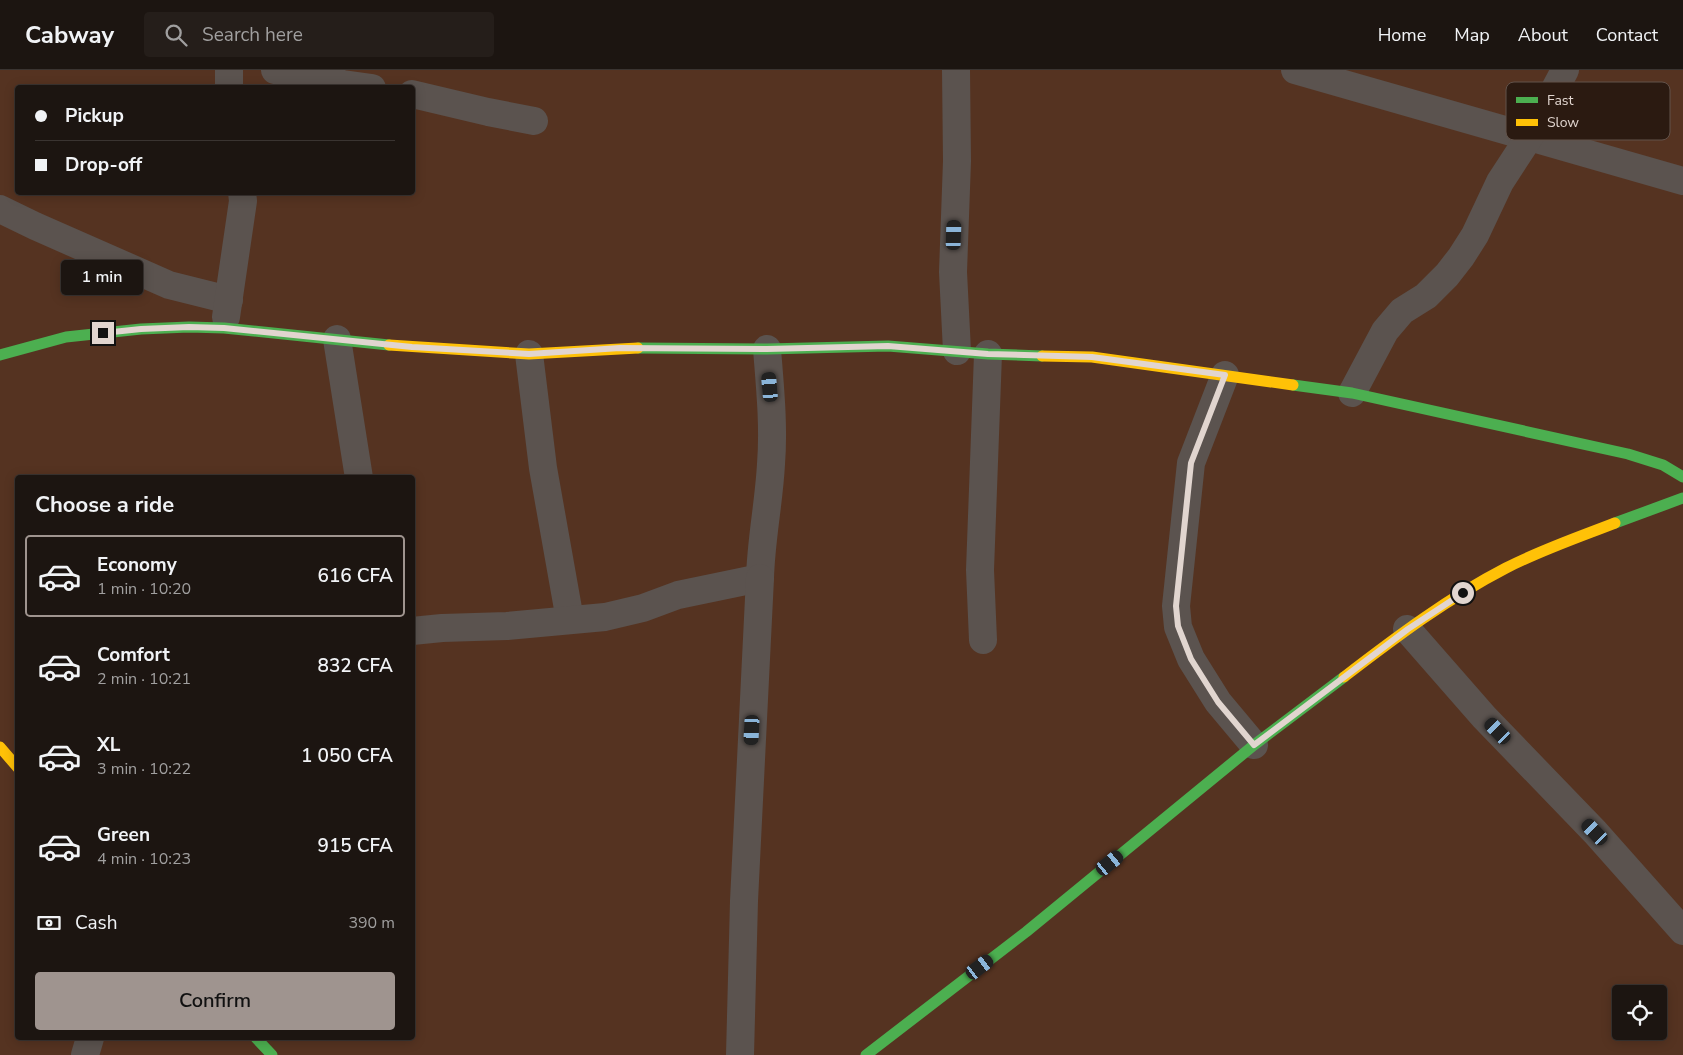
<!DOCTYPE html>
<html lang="en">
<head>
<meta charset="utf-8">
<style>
  body { margin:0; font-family:"Nunito Sans",sans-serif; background:#251e1a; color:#f1f3f6; height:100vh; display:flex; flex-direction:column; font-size:19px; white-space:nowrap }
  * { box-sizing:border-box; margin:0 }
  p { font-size:16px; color:#a09f9f }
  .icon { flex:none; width:28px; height:28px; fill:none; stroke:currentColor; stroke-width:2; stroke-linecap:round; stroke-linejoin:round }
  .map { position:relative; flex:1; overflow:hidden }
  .sheet { position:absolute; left:15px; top:405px; width:400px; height:565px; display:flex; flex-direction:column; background:#1c1511; border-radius:5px; box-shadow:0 2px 12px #0003,0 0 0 1px #3a3431 }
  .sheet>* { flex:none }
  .guide { position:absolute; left:15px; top:15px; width:400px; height:110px; border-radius:5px; box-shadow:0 2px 12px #0003,0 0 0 1px #3a3431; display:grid; align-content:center; height:110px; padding:0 20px; background:#1c1511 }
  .buttons { position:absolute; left:1612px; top:915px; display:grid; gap:10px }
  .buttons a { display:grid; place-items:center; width:55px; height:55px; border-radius:5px; background:#1c1511; box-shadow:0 2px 12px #0003,0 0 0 1px #3a3431; font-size:25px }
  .end { position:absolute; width:22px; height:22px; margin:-11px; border:6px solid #e1d5cf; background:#111; box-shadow:0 0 0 2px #111 }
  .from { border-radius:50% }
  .bubble { position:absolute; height:35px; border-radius:5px; background:#1c1511; box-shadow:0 2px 12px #0003,0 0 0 1px #3a3431; font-size:16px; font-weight:600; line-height:35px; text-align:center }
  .car { position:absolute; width:15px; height:30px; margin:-15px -8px; border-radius:6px; box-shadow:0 0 4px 1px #0007; background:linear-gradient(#222 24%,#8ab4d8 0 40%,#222 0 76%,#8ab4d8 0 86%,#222 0) }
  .guide b { display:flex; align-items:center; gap:18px; height:48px; font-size:19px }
  .guide b+b { border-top:1px solid #3a3431 }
  .guide i { width:12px; height:12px; background:#f1f3f6 }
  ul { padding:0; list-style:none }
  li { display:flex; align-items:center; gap:15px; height:82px; margin:0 10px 8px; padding:0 10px; border:2px solid transparent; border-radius:5px }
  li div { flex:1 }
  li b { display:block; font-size:19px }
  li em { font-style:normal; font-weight:600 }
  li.selected { border-color:#9f948f }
  li>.icon { width:45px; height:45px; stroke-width:1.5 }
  h2 { padding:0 20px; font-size:22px; line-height:60px }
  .pay { display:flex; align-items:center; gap:12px; height:55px; padding:0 20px; font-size:19px }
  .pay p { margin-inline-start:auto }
  .cta { display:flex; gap:10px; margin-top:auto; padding:10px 20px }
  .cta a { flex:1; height:58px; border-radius:5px; background:#9f948f; color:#111; font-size:20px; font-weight:600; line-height:58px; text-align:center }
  header { display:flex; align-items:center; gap:30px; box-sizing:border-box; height:70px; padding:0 25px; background:#1c1511; border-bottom:1px solid #3a3431 }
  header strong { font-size:24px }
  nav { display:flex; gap:28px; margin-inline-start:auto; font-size:18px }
  .search { width:350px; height:45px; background:#251e1a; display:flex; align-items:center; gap:12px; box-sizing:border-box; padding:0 18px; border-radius:5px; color:#a09f9f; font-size:19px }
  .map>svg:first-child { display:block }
  .green { fill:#553321; fill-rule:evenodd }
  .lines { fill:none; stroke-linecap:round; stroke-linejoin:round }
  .street { stroke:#5b534f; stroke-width:28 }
  .fast { stroke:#4caf50; stroke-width:11 }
  .slow { stroke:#ffc107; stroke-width:11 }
  .route { stroke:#e1d5cf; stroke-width:6 }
  .key { fill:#2b1a11; stroke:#62524a; stroke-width:1 }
  .key-label { font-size:14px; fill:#e1d5cf }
</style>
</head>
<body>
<header>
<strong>Cabway</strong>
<div class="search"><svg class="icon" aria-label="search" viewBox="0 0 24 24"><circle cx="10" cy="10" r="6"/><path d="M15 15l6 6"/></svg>Search here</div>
<nav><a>Home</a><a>Map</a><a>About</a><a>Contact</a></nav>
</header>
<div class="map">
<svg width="1683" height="985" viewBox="0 0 1683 985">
  <rect width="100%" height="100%" fill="#251c17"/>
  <path class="green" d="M0,0H1683V985H0ZM18,18H412V122H18ZM18,408H412V968H18ZM1621,924H1659V961H1621Z"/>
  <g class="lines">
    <g class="street">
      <polyline points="229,0 229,18"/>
      <polyline points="275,0 343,14 372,18"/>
      <polyline points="956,0 957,91 953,202 957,281"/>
      <polyline points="1295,0 1683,111"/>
      <polyline points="412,24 488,42 534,51"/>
      <polyline points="0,139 35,156 169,215 229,230"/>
      <polyline points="226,247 243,131 242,122"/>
      <polyline points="337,269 359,408"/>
      <polyline points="529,284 543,398 570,550"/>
      <polyline points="1225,305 1191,393 1176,536 1178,557 1191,589 1218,632 1254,675"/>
      <polyline points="1352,323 1385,261 1402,241 1426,226 1447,205 1461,187 1475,165 1500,112 1530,66 1565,0"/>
      <polyline points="1407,559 1484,647 1595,762 1683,861"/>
      <path d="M412,561L442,558L507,556L605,547L643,538L678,525L760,508C761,470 769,432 771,394C774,356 770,317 767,279"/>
      <polyline points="983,570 980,500 988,284"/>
      <polyline points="85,985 90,968"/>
      <polyline points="740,985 744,831 760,508"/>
    </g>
    <g class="fast">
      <polyline points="638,278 767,279 888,276 988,284 1042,286"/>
      <polyline points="0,285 66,267 141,259 189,257 224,258 389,275"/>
      <polyline points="1293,315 1352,323 1628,384 1663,395 1683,407"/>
      <polyline points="1615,453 1683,428"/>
      <polyline points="256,968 272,985"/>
      <polyline points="866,985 1026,862 1254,675 1344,607"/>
    </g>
    <g class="slow">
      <polyline points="389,275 529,284 638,278"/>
      <polyline points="1042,286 1092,287 1293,315"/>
      <path d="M1344,607C1396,567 1448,528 1506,498C1541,480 1579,467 1615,453"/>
      <polyline points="0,677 18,698"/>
    </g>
  </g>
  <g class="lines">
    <polyline class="route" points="103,263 141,259 189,257 224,258 412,277 529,284 620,278 767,279 888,276 988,284 1092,287 1225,305 1191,393 1176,536 1178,556 1191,589 1218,632 1254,675 1408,559 1463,523"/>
  </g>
  <rect x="1506" y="12" width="164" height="58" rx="8" class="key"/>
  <rect x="1516" y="27" width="22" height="6" fill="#4caf50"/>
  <rect x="1516" y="49" width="22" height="7" fill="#ffc107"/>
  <g class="key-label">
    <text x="1547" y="35">Fast</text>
    <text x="1547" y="57">Slow</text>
  </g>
</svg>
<div class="buttons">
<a><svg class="icon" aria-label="locate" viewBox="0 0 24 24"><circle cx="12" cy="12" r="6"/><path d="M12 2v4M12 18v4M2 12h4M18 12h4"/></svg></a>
</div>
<i class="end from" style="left:1463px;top:523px"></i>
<i class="end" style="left:103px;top:263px"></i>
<div class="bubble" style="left:61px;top:190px;width:82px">1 min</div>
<i class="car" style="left:954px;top:165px;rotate:2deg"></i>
<i class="car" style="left:770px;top:317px;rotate:355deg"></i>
<i class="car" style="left:752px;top:660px;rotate:183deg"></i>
<i class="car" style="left:1498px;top:661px;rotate:316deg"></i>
<i class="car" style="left:1595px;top:762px;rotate:316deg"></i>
<i class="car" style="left:1110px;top:793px;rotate:51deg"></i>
<i class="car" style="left:980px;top:897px;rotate:53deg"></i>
<div class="guide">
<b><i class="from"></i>Pickup</b>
<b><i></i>Drop-off</b>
</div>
<section class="sheet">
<h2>Choose a ride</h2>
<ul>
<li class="selected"><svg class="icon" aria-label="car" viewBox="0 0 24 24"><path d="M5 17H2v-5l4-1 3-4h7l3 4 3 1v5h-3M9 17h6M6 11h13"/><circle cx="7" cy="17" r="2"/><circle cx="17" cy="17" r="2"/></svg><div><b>Economy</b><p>1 min · 10:20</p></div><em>616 CFA</em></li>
<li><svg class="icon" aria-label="car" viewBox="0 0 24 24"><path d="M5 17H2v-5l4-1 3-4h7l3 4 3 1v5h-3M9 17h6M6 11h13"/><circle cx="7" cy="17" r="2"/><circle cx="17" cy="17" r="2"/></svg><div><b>Comfort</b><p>2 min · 10:21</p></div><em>832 CFA</em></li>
<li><svg class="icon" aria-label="car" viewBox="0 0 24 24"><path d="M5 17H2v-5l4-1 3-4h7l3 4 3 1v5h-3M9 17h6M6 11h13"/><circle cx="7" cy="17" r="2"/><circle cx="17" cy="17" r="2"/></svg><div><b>XL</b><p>3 min · 10:22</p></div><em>1 050 CFA</em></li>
<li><svg class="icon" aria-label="car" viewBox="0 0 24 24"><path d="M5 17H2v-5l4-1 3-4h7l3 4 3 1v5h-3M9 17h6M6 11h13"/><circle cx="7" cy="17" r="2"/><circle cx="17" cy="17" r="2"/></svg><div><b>Green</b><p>4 min · 10:23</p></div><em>915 CFA</em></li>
</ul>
<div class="pay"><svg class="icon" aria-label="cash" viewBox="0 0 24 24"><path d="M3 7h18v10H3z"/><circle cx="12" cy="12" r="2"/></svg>Cash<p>390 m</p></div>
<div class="cta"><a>Confirm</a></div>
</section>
</div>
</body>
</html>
